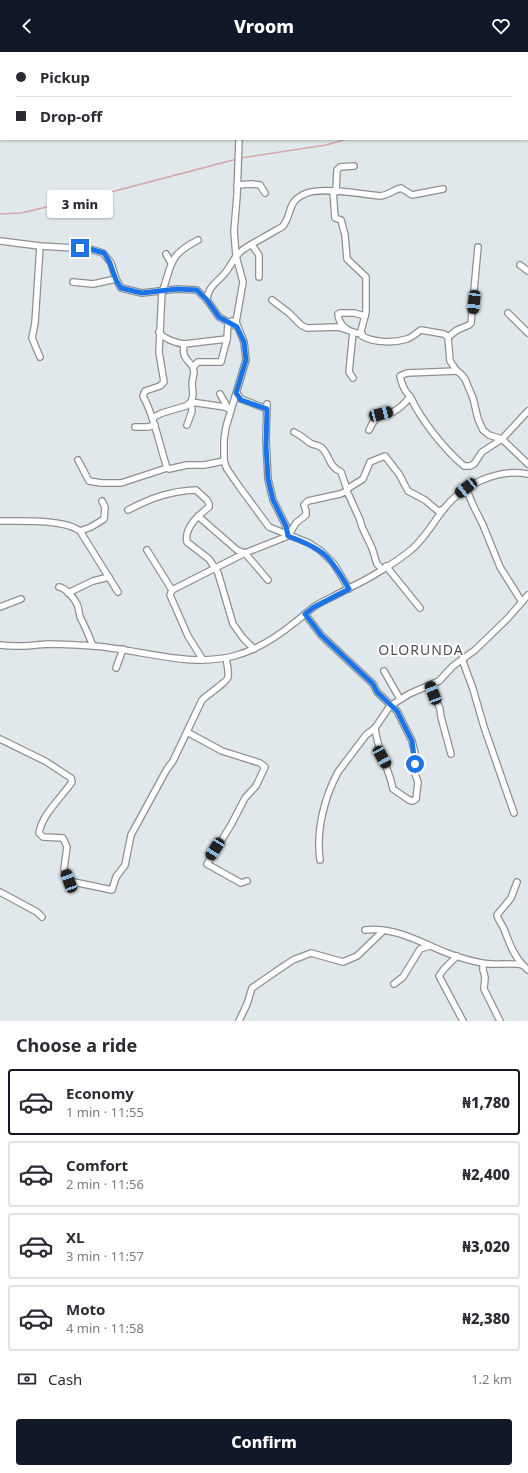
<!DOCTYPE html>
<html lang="en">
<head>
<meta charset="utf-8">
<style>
  body { margin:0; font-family:"Noto Sans",sans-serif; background:#f2f2f3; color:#2b2b33; height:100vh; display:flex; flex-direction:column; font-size:15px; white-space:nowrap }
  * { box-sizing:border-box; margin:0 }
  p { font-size:13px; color:#7c7c81 }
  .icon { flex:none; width:22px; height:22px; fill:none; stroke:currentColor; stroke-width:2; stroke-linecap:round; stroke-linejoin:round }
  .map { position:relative; height:969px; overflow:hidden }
  .sheet { display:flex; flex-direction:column; background:#fff; flex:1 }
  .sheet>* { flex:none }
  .top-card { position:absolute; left:0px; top:0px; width:528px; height:88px; box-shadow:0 1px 3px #0004; display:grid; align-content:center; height:88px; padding:0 16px; background:#fff }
  .end { position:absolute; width:18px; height:18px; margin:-9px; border:5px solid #1a73e8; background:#fff; box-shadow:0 0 0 2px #fff }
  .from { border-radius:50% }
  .bubble { position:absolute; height:28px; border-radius:4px; background:#fff; box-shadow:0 1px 3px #0004; font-size:13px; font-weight:800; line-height:28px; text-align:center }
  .car { position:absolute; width:12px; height:24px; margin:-12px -6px; border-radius:5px; box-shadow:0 0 3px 1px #0007; background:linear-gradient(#222 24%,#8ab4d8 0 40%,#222 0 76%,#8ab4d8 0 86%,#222 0) }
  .top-card b { display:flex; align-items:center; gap:14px; height:38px; font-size:15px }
  .top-card b+b { border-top:1px solid #e1e1e2 }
  .top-card i { width:10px; height:10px; background:#2b2b33 }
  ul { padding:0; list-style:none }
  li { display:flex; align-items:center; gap:12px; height:66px; margin:0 8px 6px; padding:0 8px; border:2px solid #e1e1e2; border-radius:4px }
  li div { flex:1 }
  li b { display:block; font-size:15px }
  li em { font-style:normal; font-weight:800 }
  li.active { border-color:#111827 }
  li>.icon { width:36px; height:36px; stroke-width:1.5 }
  h2 { padding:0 16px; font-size:18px; line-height:48px }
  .pay { display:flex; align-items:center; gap:10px; height:44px; padding:0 16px; font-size:15px }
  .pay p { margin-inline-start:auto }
  .action { display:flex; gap:8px; margin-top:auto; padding:8px 16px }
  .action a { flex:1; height:46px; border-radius:4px; background:#111827; color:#fff; font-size:16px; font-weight:800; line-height:46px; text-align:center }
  header { display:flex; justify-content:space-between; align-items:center; height:52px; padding:0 16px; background:#111827; color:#fff; font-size:18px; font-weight:800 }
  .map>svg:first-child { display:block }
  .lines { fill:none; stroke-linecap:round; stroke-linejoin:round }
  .stream { stroke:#d4a6ab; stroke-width:1.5 }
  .minor-casing { stroke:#8f8f8f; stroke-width:8 }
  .minor { stroke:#fff; stroke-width:5.5 }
  .route { stroke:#1a73e8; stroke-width:5 }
  .labels { text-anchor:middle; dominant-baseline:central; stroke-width:4; stroke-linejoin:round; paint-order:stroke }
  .quarter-label { font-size:14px; letter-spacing:1px; fill:#4e4e4e; stroke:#fff }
</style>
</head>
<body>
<header><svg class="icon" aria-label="back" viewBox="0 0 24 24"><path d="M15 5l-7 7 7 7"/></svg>Vroom<svg class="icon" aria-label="heart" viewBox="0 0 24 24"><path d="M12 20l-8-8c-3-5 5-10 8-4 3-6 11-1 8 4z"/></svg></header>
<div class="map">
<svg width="528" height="969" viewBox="0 0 528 969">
  <rect width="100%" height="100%" fill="#e1e8eb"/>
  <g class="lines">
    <g class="stream">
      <polyline points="522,1 524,0"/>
      <polyline points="241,106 326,93 347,87"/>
      <polyline points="0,162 21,161 111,140 237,107"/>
    </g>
    <defs>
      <g id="minor">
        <polyline points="173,0 173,1"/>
        <polyline points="138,1 138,0"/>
        <polyline points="239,87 237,144 234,179 236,204 243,230 236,270 244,290 246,308 226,375 224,388 224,409 227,417 241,437 269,475 309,491 321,499 334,512 349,537"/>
        <polyline points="237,133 251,132 260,133 265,141"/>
        <path d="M333,139L335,166L341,168L345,183L347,207L366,225V260L361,279L362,284C375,291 394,291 407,287C413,285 416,281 421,278L444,282L448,285"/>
        <polyline points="336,140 337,118 340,115 354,114"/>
        <polyline points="0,189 40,194 90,197 103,201 111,211 116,227 121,236 142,241 177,237 197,238 207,248 219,265 237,275"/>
        <polyline points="252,193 259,203 259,225"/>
        <polyline points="166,202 171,211"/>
        <polyline points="520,213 528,219"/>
        <polyline points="73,230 93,232 116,227"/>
        <path d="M162,238L159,300L164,330L160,334L145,339L143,344C155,366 159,392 167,416L169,417L187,413H204L224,409"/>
        <path d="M163,238C172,211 169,203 198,188"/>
        <path d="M207,248C208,234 217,231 225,221C232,213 234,203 244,197C253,191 263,186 273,180C276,178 281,176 283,174C293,161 286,149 307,141C323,135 363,142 380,144C389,143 393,138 401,136L412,143L443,137"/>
        <polyline points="272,248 289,261 301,273 307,276 338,275 347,278"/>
        <polyline points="508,261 528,281"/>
        <path d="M159,280C164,287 176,291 184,292"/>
        <path d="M362,282C350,281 339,275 338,262L340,261H354L365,264"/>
        <polyline points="448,285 450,309 457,319 461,322 465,327 473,346 478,367 483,378 489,383 502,387 528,412"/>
        <polyline points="448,285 457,278 469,273 471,271 478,195"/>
        <polyline points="40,305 32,286 35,271 40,194"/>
        <path d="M193,315C186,306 182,305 184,292L227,287"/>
        <path d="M457,319L407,321L400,324C401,329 403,336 407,341C409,344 409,342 411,346C421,368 445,398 464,414H470L474,412L482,400L502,387L528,359"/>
        <polyline points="353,326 349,320 353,280"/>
        <polyline points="237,341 241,347 267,357"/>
        <polyline points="220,342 228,356"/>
        <polyline points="267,352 266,387 268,427 273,448 286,474 288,484"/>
        <polyline points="152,366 162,361 186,354 191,350 193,343 192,331 194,321 193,315 198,310 221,310 227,287 228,271 232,269"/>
        <polyline points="187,373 192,359 191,350 225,355 231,358"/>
        <polyline points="135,375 148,375 155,373"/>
        <path d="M369,378C372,371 376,364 384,362C387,361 391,361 393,360C400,356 406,350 410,345"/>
        <path d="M294,380C300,383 305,387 310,391C313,393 319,393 322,396C331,405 327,413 341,420L347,437"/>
        <polyline points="78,408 89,429 101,431 121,431 167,416"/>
        <polyline points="466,436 473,453 483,473 500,515 522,550"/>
        <polyline points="347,439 347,437 363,427 370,410 385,404 399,422 408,439 425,448 438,459 444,457"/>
        <path d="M128,458C151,446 170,439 196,438L207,448L209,452V455C199,463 184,475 187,490L209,507L218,521L233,572L243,586L254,597"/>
        <polyline points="198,464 237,498 245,501 268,528"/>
        <path d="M0,469C20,469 65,467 80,479L118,540"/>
        <polyline points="80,479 91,475 104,467 105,455 102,449"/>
        <polyline points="147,498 172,538"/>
        <polyline points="386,514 420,556"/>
        <path d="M59,535C66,536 74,546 77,552C79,556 79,561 80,565C85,574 89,584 93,594"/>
        <polyline points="68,541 93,529 109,525"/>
        <polyline points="0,555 21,547"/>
        <path d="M305,562L321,583L373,632L377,640L397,659L412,689L415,701V722L418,730L416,747L413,749L409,748L393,737C389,716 377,698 375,676"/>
        <path d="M0,593C19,596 30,593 48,592C63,592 78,593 93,594C139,597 188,616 234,604C256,598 277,585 294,571C301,566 308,559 315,554C325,548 337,543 347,537C367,528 395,511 411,498C425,486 433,471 443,458C462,433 497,416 528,422"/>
        <polyline points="462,607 473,637 484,675 514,761"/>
        <polyline points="203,608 188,584 170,543 172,538 245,501 288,484 296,471 306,463 306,459 304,453 308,449 340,442 347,439 360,468 362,475 372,496 377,512 382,517"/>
        <polyline points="116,616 123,597"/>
        <polyline points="384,619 400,647"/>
        <polyline points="430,633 440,657 441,665 451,702"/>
        <polyline points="187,680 222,699 260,711 265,715 256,734 245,746 231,773 207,812 241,831 247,829"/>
        <path d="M0,687L45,709L71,726L72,730C62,745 42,762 39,781L43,785L63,786L67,795L64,817L69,829L112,838L116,825L125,813L131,783L167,717L173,709L202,648C207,643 228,629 228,625C229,619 227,612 226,606"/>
        <path d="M320,808C316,779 324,746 338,720L366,683L375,676L390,654L409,642L439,629L453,614L475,598L508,566L528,543"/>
        <path d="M517,830L511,846L497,863C498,868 502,872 504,877C510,893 515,907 528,918"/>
        <polyline points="0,840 37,860 42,865"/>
        <path d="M365,878C393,874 422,891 447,901C458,905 471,909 482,911C496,914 509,910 522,913"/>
        <polyline points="457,904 444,917 439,924 463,969"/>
        <polyline points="483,912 483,918 485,925 484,937 500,969"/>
        <polyline points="394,932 403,925 420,897 430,894"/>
        <polyline points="239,969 247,952 252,936 278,918 293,908 311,901 343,910 357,904 383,879"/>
      </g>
    </defs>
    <use href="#minor" class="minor-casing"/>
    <use href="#minor" class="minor"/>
  </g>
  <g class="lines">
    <path class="route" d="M80,196L90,197L104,201L110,211L116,228L121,236L142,241L177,237L197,238L207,248L219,265L237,275L244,290L246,308L236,341L241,348L267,357L266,394L268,427L273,448L286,474L288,484C324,497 330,504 349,537L314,555L305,562L321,583L373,632L377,640L397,659L412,689L415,712"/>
  </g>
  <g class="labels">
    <g class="quarter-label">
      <text x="421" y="597">OLORUNDA</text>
    </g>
  </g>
</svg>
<i class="end from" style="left:415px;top:712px"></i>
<i class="end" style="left:80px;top:196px"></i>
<div class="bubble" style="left:47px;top:138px;width:66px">3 min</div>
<i class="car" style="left:474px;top:250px;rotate:186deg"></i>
<i class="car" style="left:381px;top:362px;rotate:76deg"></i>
<i class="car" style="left:466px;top:436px;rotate:232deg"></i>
<i class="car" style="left:433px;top:641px;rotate:339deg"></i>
<i class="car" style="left:382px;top:705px;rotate:151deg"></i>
<i class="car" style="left:215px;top:797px;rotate:212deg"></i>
<i class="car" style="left:69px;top:829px;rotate:340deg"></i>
<div class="top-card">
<b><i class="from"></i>Pickup</b>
<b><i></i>Drop-off</b>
</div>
</div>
<section class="sheet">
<h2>Choose a ride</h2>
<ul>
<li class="active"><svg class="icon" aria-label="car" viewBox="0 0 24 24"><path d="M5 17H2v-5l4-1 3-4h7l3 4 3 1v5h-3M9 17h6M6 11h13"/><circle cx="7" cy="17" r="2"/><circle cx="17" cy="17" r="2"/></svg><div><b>Economy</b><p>1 min · 11:55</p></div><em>₦1,780</em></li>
<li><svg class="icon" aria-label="car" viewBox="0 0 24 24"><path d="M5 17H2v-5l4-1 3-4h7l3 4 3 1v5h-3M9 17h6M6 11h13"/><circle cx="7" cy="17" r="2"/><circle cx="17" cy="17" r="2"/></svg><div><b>Comfort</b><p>2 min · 11:56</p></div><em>₦2,400</em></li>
<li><svg class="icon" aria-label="car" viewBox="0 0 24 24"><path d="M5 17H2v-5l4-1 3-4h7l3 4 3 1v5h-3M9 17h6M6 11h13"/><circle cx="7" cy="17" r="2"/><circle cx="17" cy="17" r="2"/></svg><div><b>XL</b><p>3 min · 11:57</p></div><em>₦3,020</em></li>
<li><svg class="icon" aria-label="car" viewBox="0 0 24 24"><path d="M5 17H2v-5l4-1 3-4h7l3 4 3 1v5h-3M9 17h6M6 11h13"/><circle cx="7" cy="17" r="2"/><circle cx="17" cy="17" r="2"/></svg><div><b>Moto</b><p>4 min · 11:58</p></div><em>₦2,380</em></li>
</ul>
<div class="pay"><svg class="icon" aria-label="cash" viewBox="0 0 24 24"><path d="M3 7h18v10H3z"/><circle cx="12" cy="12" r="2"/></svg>Cash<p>1.2 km</p></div>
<div class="action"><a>Confirm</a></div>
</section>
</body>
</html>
